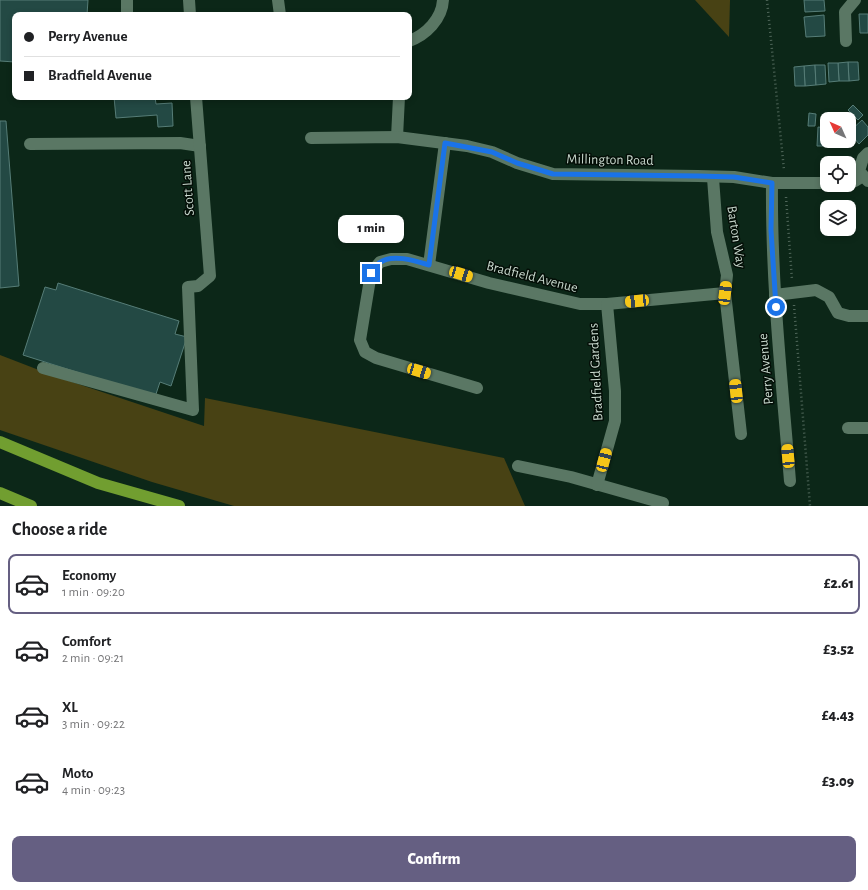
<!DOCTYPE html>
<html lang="en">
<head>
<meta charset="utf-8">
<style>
  body { margin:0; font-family:"Alegreya Sans",sans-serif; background:#f6f6f6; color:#202124; height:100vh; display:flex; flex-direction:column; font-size:15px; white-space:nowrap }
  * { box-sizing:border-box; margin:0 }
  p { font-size:13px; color:#757577 }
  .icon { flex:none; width:22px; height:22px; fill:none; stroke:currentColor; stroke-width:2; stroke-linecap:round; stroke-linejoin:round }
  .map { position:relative; height:506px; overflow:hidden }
  .sheet { display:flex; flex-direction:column; background:#fff; flex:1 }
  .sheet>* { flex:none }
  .hud { position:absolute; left:12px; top:12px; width:400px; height:88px; border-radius:8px; box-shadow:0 2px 6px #0003; display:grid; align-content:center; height:88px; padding:0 12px; background:#fff }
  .needle { width:26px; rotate:315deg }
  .tools { position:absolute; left:820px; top:112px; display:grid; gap:8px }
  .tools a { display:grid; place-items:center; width:36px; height:36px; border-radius:8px; background:#fff; box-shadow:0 2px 6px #0003; font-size:20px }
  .end { position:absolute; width:18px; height:18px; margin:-9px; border:5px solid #1a73e8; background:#fff; box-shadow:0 0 0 2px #fff }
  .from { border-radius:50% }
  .bubble { position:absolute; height:28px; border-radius:8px; background:#fff; box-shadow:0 2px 6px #0003; font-size:13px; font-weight:800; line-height:28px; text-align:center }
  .car { position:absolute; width:12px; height:24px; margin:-12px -6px; border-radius:5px; box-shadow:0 0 3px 1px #0007; background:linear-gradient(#f5c518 24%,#345 0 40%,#f5c518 0 76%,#345 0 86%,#f5c518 0) }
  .hud b { display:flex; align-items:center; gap:14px; height:38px; font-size:15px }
  .hud b+b { border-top:1px solid #e0e0e0 }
  .hud i { width:10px; height:10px; background:#202124 }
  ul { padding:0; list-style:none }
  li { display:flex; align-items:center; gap:12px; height:60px; margin:0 8px 6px; padding:0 4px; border:2px solid transparent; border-radius:8px }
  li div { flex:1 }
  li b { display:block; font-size:15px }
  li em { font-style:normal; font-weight:800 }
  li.current { border-color:#655f82 }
  li>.icon { width:36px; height:36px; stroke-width:1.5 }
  h2 { padding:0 12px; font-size:18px; line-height:48px }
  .action { display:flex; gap:8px; margin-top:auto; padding:8px 12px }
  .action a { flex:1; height:46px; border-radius:8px; background:#655f82; color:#fff; font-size:16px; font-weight:800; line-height:46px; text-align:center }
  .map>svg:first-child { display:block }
  .green { fill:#484214 }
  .building { fill:#234944; stroke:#567d77 }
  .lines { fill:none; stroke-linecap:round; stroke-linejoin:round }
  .path { stroke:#50675a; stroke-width:2.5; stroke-dasharray:1 3; stroke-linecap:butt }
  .minor { stroke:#5a7764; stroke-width:12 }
  .highway { stroke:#719e30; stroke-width:12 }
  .route { stroke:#1a73e8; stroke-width:5 }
  .labels { text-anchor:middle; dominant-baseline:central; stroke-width:3; stroke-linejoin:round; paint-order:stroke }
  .street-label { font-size:14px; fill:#c7d7cc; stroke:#040e07 }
</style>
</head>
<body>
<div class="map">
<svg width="868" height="506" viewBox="0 0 868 506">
  <rect width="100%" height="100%" fill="#0c2718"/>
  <g class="green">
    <polygon points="695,0 730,0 729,37"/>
    <polygon points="0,355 57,377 204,426 205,398 504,458 525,506 234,506 152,482 0,430"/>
  </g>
  <g class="building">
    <polygon points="0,0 88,0 87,15 15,15 15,62 0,61"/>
    <polygon points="804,0 824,0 825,11 805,12"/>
    <polygon points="859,14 868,14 868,33 860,33"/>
    <polygon points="824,15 825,36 806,37 804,17"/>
    <polygon points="848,62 858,62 859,80 849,81"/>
    <polygon points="848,62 849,81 839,81 838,63"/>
    <polygon points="828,63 838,63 839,81 829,82"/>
    <polygon points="815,65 816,85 805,86 804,66"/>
    <polygon points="815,65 825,65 826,84 816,85"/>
    <polygon points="804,66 805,86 795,86 794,67"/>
    <polygon points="114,97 155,97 156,104 172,103 173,126 158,127 157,115 116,118"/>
    <polygon points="853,105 863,115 858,120 848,110"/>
    <polygon points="809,113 816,114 815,126 808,126"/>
    <polygon points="862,120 868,127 868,135 859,144 849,132"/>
    <polygon points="0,121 6,121 19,286 0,288"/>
    <polygon points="818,127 827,128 829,146 817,146"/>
    <polygon points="829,141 840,141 840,147 829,146"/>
    <polygon points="58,283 179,321 175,334 187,337 171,386 160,382 155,397 23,355 45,287 56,290"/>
  </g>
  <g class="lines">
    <g class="path">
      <polyline points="767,0 784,170"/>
      <polyline points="786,197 792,280"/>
      <polyline points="794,305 810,506"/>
    </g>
    <g class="minor">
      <polyline points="189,0 190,15"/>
      <polyline points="278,0 280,15"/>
      <polyline points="127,15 127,0"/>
      <path d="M409,41C426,35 442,19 443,0"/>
      <polyline points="846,41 845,12 855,0"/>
      <polyline points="397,137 399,97"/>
      <polyline points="311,138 397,137 467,146 492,152 517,163 553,174 698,176 734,177 772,183 827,183"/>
      <polyline points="30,144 180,143 200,146"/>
      <polyline points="868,153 863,158 859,171 868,181"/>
      <polyline points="713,178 717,232 727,275 725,293 741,434"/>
      <polyline points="849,181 855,181 863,176"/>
      <path d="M772,183C771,283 782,382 790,481"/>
      <polyline points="429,265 445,143"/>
      <polyline points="775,295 816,290 829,297 838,313 849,316 868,316"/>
      <polyline points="43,368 193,410 188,287 198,286 210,276 196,97"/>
      <polyline points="477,388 376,358 365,352 360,340 371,273 380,262 391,259 407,259 489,283 580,304 607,304 725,293"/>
      <polyline points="848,428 868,428"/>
      <polyline points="518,466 571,477 663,503"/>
      <polyline points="597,485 615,421 615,391 607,304"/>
    </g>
    <g class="highway">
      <polyline points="0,442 98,483 179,506"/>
      <polyline points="0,493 31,506"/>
    </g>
  </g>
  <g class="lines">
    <path class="route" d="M371,273C374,270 376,266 379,263C392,253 416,261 429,265L445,143L492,152L517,163L553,174L698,176L734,177L772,183L771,230L776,307"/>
  </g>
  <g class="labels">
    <g class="street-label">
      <text transform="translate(610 160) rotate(1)">Millington Road</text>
      <text transform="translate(188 188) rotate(-94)">Scott Lane</text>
      <text transform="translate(736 237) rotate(81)">Barton Way</text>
      <text transform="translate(532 277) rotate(14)">Bradfield Avenue</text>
      <text transform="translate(766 369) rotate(-95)">Perry Avenue</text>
      <text transform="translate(596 372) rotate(-93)">Bradfield Gardens</text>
    </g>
  </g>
</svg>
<div class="tools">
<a><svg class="needle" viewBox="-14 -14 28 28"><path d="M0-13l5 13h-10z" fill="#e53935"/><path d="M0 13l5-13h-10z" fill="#757577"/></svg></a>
<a><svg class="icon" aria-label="locate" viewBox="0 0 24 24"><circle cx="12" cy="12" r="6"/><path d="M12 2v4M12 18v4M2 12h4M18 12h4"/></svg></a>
<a><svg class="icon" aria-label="layers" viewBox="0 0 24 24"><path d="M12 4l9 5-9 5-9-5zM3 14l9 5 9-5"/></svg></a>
</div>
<i class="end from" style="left:776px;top:307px"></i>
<i class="end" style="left:371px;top:273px"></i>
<div class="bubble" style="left:338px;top:215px;width:66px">1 min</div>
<i class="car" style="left:461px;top:274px;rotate:107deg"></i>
<i class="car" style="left:725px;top:293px;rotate:7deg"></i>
<i class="car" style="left:637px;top:301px;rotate:264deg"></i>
<i class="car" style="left:419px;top:371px;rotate:107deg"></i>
<i class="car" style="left:736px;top:391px;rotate:354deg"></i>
<i class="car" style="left:788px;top:456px;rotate:355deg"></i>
<i class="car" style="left:604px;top:460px;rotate:15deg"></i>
<div class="hud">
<b><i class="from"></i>Perry Avenue</b>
<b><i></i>Bradfield Avenue</b>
</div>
</div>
<section class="sheet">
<h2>Choose a ride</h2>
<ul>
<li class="current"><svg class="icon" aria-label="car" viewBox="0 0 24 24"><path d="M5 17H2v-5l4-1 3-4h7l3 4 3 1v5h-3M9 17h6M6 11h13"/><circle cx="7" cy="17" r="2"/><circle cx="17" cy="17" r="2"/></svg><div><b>Economy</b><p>1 min · 09:20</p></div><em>£2.61</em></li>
<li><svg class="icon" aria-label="car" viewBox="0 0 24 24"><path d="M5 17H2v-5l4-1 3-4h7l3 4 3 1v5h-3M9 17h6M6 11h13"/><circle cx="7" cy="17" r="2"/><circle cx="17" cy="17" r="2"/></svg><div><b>Comfort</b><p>2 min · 09:21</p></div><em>£3.52</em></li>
<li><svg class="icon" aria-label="car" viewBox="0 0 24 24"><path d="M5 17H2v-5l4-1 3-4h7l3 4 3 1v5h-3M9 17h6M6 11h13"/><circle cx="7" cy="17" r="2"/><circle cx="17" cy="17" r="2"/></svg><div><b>XL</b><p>3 min · 09:22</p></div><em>£4.43</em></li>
<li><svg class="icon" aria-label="car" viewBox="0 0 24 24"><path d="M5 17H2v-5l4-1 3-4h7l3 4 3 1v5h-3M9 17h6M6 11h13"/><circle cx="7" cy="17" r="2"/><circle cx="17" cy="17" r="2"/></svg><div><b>Moto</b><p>4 min · 09:23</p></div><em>£3.09</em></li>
</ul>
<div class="action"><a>Confirm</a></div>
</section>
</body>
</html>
